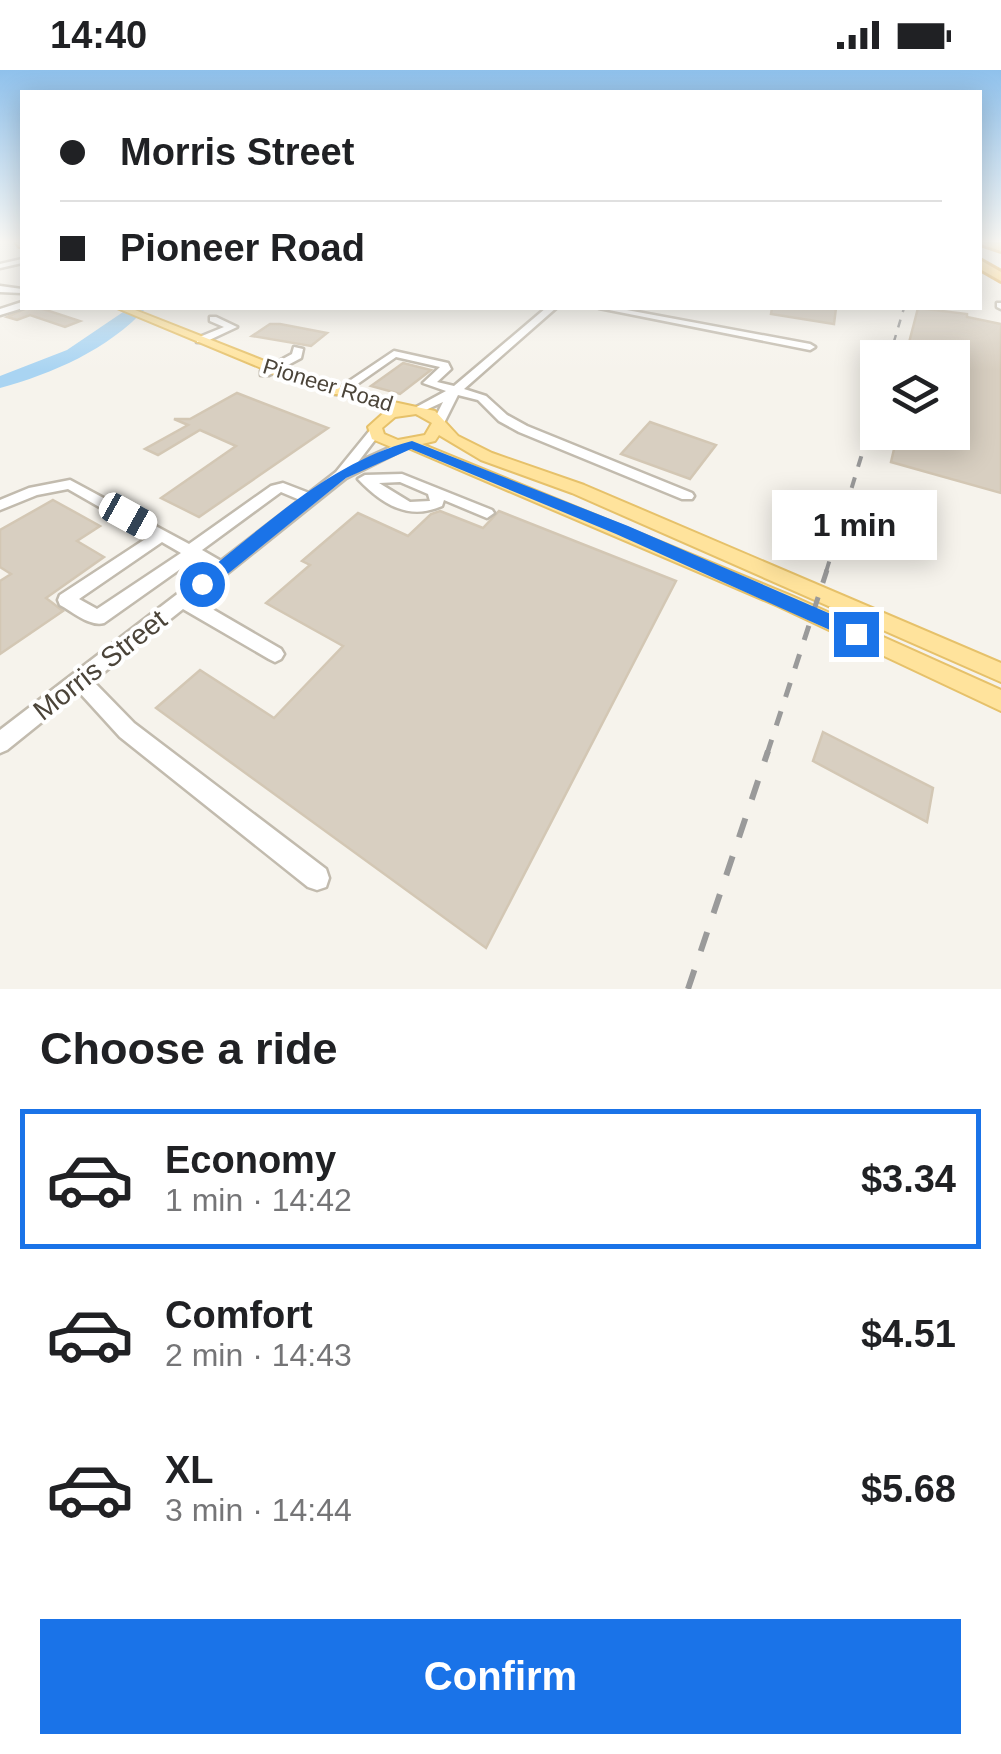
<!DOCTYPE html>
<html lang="en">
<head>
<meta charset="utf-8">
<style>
  body { margin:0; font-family:Helvetica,sans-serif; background:#f2f2f2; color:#202124; height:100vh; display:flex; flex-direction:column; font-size:38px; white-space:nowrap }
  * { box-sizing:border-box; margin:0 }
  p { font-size:32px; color:#757577 }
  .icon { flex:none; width:55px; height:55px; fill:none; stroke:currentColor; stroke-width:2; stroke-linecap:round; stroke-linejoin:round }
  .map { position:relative; height:919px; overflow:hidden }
  .panel { display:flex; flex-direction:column; background:#fff; flex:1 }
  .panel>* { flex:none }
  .guide { position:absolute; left:20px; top:20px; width:962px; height:220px; border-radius:0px; box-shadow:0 5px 25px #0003; display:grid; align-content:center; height:220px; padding:0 40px; background:#fff }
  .fabs { position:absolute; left:860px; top:270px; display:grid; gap:20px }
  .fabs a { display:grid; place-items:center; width:110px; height:110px; border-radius:0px; background:#fff; box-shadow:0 5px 25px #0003; font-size:50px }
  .end { position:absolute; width:45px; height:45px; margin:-22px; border:12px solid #1a73e8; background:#fff; box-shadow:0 0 0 5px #fff }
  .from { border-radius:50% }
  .bubble { position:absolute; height:70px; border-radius:0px; background:#fff; box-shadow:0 5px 25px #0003; font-size:32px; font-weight:700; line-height:70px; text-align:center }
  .car { position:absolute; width:30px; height:60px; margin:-30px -15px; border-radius:12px; box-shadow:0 0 8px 2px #0007; background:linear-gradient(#fff 24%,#345 0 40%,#fff 0 76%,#345 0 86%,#fff 0) }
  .guide b { display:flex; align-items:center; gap:35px; height:95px; font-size:38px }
  .guide b+b { border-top:2px solid #e0e0e0 }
  .guide i { width:25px; height:25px; background:#202124 }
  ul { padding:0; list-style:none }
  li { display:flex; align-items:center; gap:30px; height:140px; margin:0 20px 15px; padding:0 20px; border:5px solid transparent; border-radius:0px }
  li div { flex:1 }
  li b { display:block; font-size:38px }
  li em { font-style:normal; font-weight:700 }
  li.active { border-color:#1a73e8 }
  li>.icon { width:90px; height:90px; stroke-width:1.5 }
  h2 { padding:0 40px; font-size:45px; line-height:120px }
  .cta { display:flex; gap:20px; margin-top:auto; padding:20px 40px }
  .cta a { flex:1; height:115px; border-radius:0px; background:#1a73e8; color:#fff; font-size:40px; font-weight:700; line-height:115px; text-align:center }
  .status { display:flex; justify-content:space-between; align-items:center; height:70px; padding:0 50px; background:#fff; direction:ltr }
  .status svg { height:28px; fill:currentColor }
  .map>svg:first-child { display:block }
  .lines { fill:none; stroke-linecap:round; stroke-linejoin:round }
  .river { fill:#a9d4f2; fill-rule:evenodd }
  .building { fill:#d8cfc1; stroke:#d3c7b4; stroke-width:2.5 }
  .minor-casing { stroke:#c2bbae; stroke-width:5 }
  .major-casing { stroke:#e6c16a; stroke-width:4 }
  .highway-casing { stroke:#e0a43c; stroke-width:6 }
  .minor { fill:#fff; fill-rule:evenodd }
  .major { fill:#ffe39c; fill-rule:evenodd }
  .highway { fill:#ffcf6e; fill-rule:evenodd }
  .rail-far3 { stroke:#9a9a9a; stroke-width:2.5; stroke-dasharray:8 8; stroke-linecap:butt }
  .rail-far2 { stroke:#9a9a9a; stroke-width:4; stroke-dasharray:11 11; stroke-linecap:butt }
  .rail-far1 { stroke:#9a9a9a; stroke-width:5; stroke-dasharray:15 15; stroke-linecap:butt }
  .rail { stroke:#9a9a9a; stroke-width:6; stroke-dasharray:20 20; stroke-linecap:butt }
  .route { fill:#1a73e8 }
  .labels { text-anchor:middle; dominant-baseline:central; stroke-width:8; stroke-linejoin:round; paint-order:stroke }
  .far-street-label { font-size:22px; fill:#4b4439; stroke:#fff }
  .street-label { font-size:28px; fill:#4b4439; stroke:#fff }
</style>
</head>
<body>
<div class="status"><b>14:40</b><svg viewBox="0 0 49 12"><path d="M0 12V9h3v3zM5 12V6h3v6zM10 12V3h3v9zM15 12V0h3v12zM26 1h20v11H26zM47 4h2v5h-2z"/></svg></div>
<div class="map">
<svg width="1001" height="919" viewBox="0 0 1001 919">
  <rect width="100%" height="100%" fill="#f6f3ec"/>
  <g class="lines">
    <path class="river" d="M129,238H146C109,279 52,304 0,318V306L67,280Z"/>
  </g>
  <g class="building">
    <polygon points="27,238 40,238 80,251 65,257 30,245 17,250 7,247"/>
    <polygon points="772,238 836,238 834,254 771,244"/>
    <polygon points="918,238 967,244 967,247 1001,254 1001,423 891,392 898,362 952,362 952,288 905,288"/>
    <polygon points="270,254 280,254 327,263 311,276 252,266"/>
    <polygon points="403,293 431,300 400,324 371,316"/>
    <polygon points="237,323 328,358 199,447 161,428 236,376 200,360 158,385 145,379 188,355 174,349 190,349"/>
    <polygon points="650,352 716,375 690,409 621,384"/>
    <polygon points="53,430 100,456 77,471 104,487 46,528 63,541 0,584 0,511 11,504 0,497 0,460"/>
    <polygon points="440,441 483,458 499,441 676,511 486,878 156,638 200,600 274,648 343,576 266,533 310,495 302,491 358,443 408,466 431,444"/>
    <polygon points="823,662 933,718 927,752 813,691"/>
  </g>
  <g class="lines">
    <defs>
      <g id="minor">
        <polygon points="22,189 22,193 0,198 0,194"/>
        <polygon points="0,216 22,219 22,223 0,222"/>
        <polygon points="22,232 23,238 0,245 0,239"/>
        <polygon points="997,233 1001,233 1001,239 997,237"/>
        <polygon points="546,238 556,238 464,319 486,326 507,345 527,356 692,423 694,426 692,429 682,429 519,362 499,351 478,330 458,325 443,355 435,355 433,352 443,332 417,344 411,340 446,321 423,313 440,297 396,287 343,324 335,324 333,322 394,281 448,293 451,299 437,312 454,316"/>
        <polygon points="599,238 616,238 810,274 815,277 810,280"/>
        <polygon points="210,247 216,247 237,257 205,272 197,272 197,268 224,257 210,251"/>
        <polygon points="294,277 303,279 301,288 269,305 261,305 261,301 292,284"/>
        <path d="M375,358L381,362L358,392L402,372L406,371L412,375L346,408L195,529L281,579L284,584L281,589L275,592L269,589L183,539L93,611L134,653L326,799L329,808L326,817L317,820L308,817L120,667L79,622L7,680L0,683V660L210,499L193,490L104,553C90,557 73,542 60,535L58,530L60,525L150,466L68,419L37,425L0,440V430L29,418L70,410L189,474L271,416L283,413L309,423L336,402L371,359ZM281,422L300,430L221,491L202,480ZM162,472L181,483L97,539L79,529Z"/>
        <path d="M402,404L492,440L494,443L487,448L444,430L442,436C408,451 382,434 358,409L365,405ZM400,412L428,424L430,431L410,432L379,413Z"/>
      </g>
      <g id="major">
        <polygon points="16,173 22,173 22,177 19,177"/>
        <path d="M117,238H130L305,307L375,328L435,341L458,366L492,383L584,415L1001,593V612L572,423L481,390L439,365L435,371L422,374L792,526L1001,620V641L778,536L406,377L396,379L372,369L368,357L388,339L295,312ZM416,344L432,353L425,365L398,370L384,364L382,358L395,347Z"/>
      </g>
      <g id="highway">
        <polygon points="982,173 1001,174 1001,181 983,175"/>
        <polygon points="980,190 1001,202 1001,211 980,199"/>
      </g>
    </defs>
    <use href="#minor" class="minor-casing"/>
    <use href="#major" class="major-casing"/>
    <use href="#highway" class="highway-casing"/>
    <use href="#minor" class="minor"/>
    <use href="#major" class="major"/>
    <use href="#highway" class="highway"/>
    <g class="rail-far3">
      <polyline points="889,288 904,238"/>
      <polyline points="868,363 878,329"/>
    </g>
    <polyline class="rail-far2" points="826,502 869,361"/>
    <polyline class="rail-far1" points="767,684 827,500"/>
    <polyline class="rail" points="688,919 768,681"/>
  </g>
  <linearGradient id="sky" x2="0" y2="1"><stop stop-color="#8fc1ec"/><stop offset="0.57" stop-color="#fbfaf6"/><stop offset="1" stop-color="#fbfaf6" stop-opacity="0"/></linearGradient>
  <rect width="1001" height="301" fill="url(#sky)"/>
  <path class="route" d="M412,371L628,456L863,558L866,564L856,571L850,569L616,464L411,379L346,408L209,519H196V510C263,458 328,393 412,371Z"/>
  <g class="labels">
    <g class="far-street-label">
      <text transform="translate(328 315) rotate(17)">Pioneer Road</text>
    </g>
    <g class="street-label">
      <text transform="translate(100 595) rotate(-38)">Morris Street</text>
    </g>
  </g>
</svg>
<div class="fabs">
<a><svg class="icon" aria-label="layers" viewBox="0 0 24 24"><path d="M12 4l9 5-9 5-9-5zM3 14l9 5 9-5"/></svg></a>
</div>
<i class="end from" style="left:202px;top:514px"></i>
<i class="end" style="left:856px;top:564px"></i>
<div class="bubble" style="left:772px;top:420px;width:165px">1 min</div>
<i class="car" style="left:128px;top:446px;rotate:119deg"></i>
<div class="guide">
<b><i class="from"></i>Morris Street</b>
<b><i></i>Pioneer Road</b>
</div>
</div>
<section class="panel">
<h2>Choose a ride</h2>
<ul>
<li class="active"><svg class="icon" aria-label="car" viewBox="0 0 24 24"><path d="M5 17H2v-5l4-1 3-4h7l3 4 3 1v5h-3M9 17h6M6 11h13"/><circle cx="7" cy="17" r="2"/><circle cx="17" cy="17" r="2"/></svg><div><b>Economy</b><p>1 min · 14:42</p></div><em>$3.34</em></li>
<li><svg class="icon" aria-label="car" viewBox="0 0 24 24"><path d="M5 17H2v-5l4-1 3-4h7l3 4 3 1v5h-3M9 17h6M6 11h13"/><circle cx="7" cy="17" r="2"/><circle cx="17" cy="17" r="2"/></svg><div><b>Comfort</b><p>2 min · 14:43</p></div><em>$4.51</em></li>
<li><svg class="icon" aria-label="car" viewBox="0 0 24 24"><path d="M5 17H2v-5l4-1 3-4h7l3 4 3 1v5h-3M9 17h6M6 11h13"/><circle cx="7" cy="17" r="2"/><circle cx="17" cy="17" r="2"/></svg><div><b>XL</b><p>3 min · 14:44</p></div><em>$5.68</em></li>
</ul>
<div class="cta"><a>Confirm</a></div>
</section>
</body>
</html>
